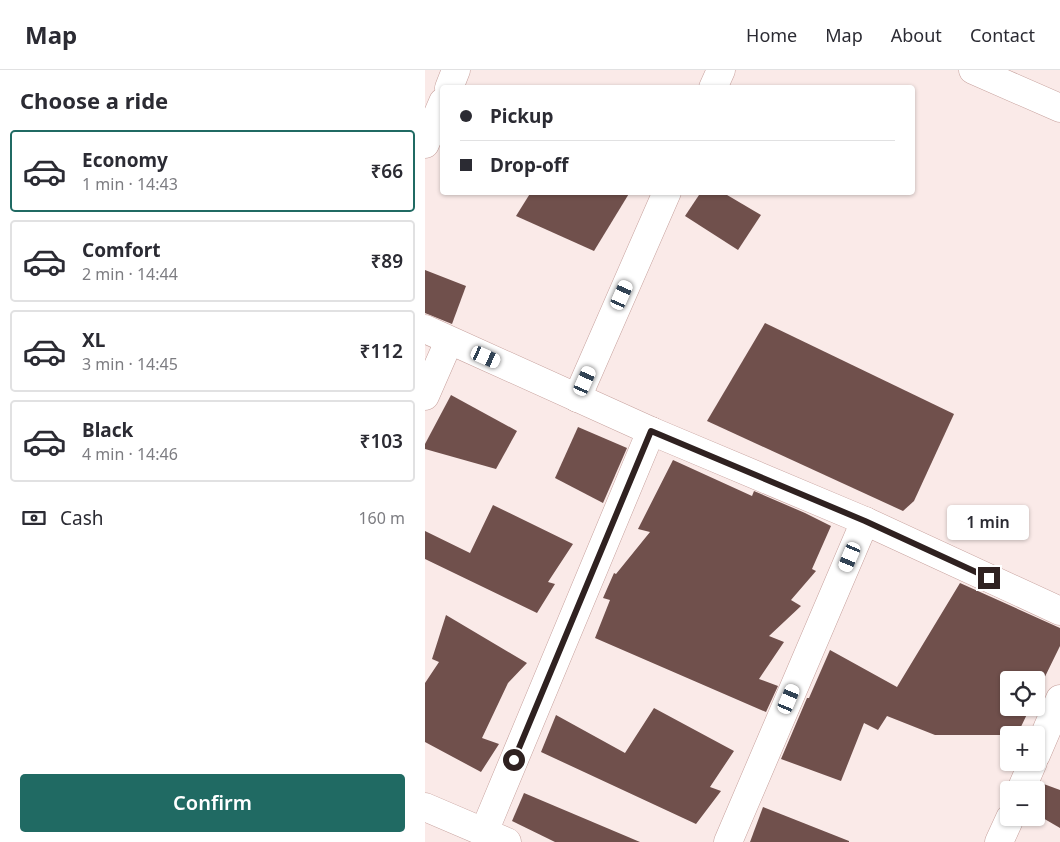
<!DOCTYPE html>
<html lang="en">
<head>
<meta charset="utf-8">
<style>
  body { margin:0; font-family:"Noto Sans",sans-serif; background:#f2f2f3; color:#2b2b33; height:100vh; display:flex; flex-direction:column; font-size:19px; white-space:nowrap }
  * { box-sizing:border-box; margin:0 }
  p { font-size:16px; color:#7c7c81 }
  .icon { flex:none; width:28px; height:28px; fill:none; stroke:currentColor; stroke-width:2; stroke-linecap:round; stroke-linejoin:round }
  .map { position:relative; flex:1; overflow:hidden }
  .details { display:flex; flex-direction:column; background:#fff; width:425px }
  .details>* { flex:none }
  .banner { position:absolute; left:15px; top:15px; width:475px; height:110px; border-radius:5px; box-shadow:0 1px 4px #0004; display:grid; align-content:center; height:110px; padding:0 20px; background:#fff }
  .fabs { position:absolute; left:575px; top:601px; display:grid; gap:10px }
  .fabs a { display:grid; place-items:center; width:45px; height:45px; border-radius:5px; background:#fff; box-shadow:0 1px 4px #0004; font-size:25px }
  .end { position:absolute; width:22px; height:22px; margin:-11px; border:6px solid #2f2120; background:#fff; box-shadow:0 0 0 2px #fff }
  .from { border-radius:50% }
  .bubble { position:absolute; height:35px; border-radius:5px; background:#fff; box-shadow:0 1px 4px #0004; font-size:16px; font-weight:600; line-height:35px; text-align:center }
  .car { position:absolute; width:15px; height:30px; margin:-15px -8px; border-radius:6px; box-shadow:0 0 4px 1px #0007; background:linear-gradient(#fff 24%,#345 0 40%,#fff 0 76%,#345 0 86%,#fff 0) }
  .banner b { display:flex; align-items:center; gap:18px; height:48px; font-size:19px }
  .banner b+b { border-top:1px solid #e1e1e2 }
  .banner i { width:12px; height:12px; background:#2b2b33 }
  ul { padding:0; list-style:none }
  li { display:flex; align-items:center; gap:15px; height:82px; margin:0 10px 8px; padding:0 10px; border:2px solid #e1e1e2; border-radius:5px }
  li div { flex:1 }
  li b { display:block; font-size:19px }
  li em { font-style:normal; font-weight:600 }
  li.active { border-color:#206a63 }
  li>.icon { width:45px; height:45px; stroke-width:1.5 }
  h2 { padding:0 20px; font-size:22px; line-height:60px }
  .pay { display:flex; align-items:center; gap:12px; height:55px; padding:0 20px; font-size:19px }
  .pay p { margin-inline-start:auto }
  .action { display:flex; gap:10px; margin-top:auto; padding:10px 20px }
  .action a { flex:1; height:58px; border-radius:5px; background:#206a63; color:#fff; font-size:20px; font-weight:600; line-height:58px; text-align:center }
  header { display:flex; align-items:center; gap:30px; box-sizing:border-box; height:70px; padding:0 25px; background:#fff; border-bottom:1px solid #e1e1e2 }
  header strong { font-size:24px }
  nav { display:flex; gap:28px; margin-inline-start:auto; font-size:18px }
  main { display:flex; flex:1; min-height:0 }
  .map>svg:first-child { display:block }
  .building { fill:#70504c }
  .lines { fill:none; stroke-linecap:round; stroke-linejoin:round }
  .minor-casing { stroke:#c6a09c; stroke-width:29 }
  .tertiary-casing { stroke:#c6a09c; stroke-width:29 }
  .minor { stroke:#fff; stroke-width:28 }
  .tertiary { stroke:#fff; stroke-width:28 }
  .route { stroke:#2f2120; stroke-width:6 }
</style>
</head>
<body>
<header>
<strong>Map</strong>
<nav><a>Home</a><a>Map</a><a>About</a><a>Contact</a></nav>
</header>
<main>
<section class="details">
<h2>Choose a ride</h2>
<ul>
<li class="active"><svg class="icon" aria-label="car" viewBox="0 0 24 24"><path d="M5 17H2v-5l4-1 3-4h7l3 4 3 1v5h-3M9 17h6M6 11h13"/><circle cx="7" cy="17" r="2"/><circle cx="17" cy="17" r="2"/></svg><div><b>Economy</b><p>1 min · 14:43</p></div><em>₹66</em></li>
<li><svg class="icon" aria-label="car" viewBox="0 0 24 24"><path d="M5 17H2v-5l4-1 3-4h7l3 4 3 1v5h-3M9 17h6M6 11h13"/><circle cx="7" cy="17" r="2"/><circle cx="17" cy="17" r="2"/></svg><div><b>Comfort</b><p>2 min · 14:44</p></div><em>₹89</em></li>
<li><svg class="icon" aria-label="car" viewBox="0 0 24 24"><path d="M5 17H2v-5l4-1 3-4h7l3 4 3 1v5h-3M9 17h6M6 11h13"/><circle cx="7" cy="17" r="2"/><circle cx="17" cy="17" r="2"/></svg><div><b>XL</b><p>3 min · 14:45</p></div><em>₹112</em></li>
<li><svg class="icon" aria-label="car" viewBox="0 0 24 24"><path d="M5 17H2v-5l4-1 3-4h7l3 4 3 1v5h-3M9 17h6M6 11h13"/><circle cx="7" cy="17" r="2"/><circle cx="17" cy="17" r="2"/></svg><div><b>Black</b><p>4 min · 14:46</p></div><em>₹103</em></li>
</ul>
<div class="pay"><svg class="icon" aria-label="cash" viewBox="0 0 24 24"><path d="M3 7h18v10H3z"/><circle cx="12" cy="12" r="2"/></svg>Cash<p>160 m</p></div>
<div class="action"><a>Confirm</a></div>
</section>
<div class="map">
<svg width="635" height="772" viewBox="0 0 635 772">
  <rect width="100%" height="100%" fill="#faeae8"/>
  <g class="building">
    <polygon points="106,122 205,122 169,181 91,146"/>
    <polygon points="276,122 297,122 336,145 313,180 260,146"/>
    <polygon points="0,200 41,216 27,254 0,243"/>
    <polygon points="340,253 529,344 489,431 478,441 282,351"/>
    <polygon points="26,325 92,361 71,399 0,379 0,374"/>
    <polygon points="153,357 202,378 178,433 130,408"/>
    <polygon points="248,390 327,426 329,421 380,443 406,456 387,499 391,501 366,530 376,536 344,566 359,572 334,609 353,616 341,642 170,568 185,530 178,528 189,503 191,504 225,462 213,459"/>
    <polygon points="68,435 148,474 123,512 130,514 112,543 0,489 0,461 45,483"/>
    <polygon points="535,513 635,558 635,576 611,625 611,610 584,610 584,638 605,638 592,665 510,665 462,646 453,660 439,653 416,711 356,689 382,628 384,628 405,580 472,617"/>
    <polygon points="21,545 102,593 83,613 57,668 74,674 56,702 0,672 0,613 14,592 7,589"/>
    <polygon points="229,638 309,681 285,717 296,721 271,754 116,682 131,645 200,683"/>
    <polygon points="616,713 635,720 635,758 611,744 611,724"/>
    <polygon points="99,723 215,772 130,772 87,751"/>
    <polygon points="338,737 424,771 424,772 325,772"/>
  </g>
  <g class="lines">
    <defs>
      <g id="minor">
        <polyline points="548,0 635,38"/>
        <polyline points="24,18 31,0"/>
        <polyline points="288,18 296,0"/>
        <polyline points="0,74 18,32"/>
        <polyline points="0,259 226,361 440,451 635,541"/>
        <polyline points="0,326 24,271"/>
        <polyline points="152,328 242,122"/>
        <polyline points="0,737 82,772"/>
        <polyline points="59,762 226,361"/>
        <polyline points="303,772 440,451"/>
      </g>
      <g id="tertiary">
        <polyline points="611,685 635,629"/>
        <polyline points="596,720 608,692"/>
        <polyline points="574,772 585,748"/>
      </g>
    </defs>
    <use href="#minor" class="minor-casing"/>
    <use href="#tertiary" class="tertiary-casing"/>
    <use href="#minor" class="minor"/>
    <use href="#tertiary" class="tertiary"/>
  </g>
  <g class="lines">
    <polyline class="route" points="89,690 226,361 440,451 564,508"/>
  </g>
</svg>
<div class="fabs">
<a><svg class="icon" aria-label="locate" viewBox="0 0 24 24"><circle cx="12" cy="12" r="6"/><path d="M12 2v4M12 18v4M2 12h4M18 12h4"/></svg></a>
<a>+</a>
<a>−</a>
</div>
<i class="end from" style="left:89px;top:690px"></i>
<i class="end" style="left:564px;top:508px"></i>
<div class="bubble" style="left:522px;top:435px;width:82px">1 min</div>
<i class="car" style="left:197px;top:225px;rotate:24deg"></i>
<i class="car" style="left:61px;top:287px;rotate:114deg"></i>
<i class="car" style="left:160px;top:311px;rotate:24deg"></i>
<i class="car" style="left:425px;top:487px;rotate:203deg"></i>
<i class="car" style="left:364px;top:629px;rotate:23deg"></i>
<div class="banner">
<b><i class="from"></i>Pickup</b>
<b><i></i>Drop-off</b>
</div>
</div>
</main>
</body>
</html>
